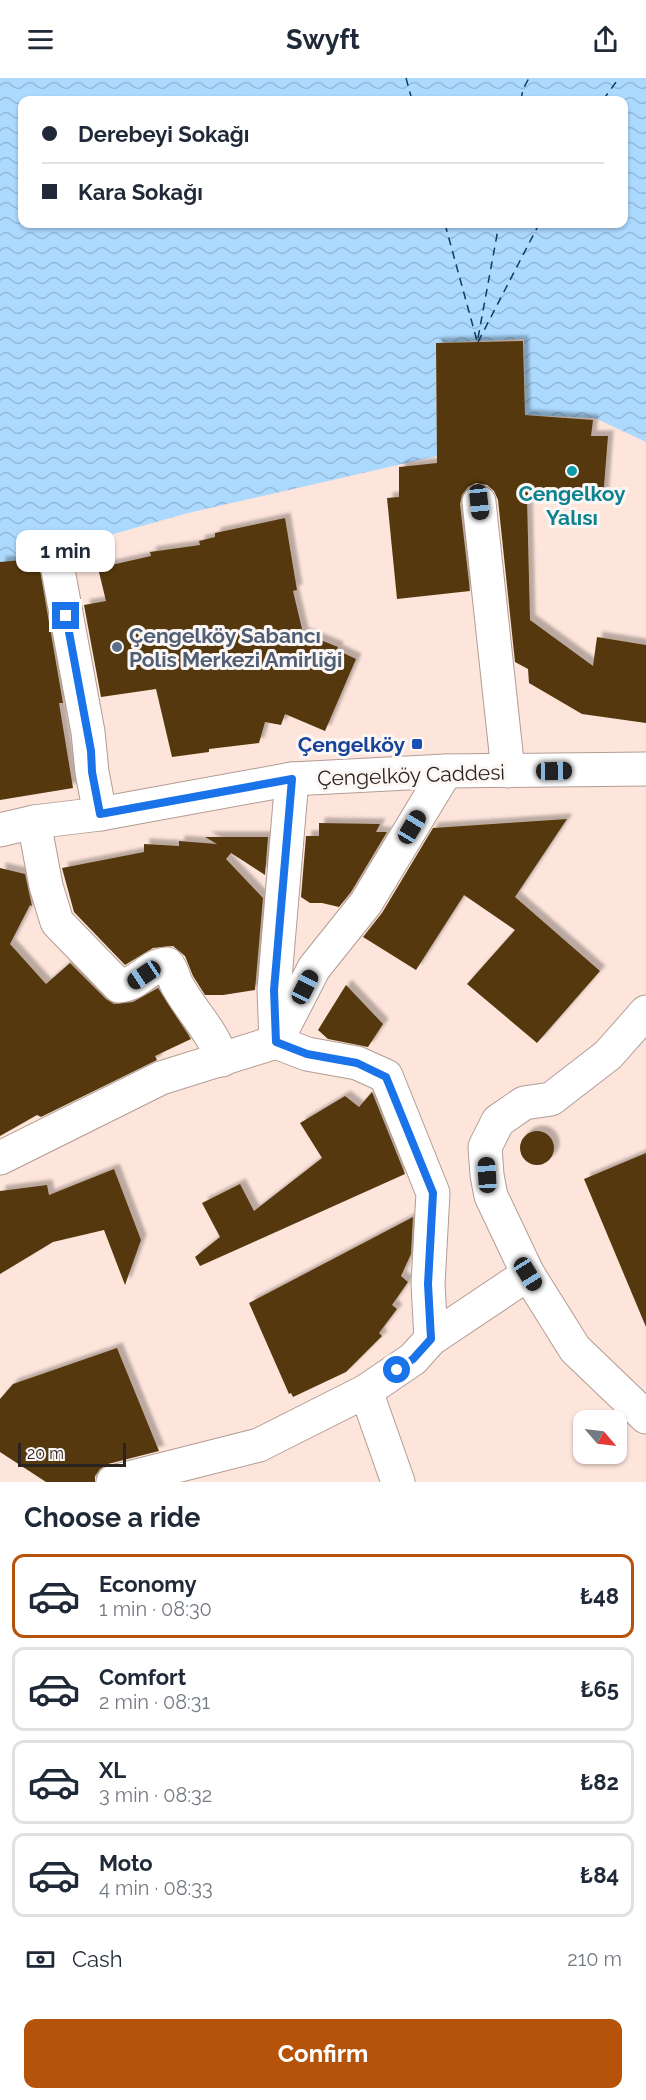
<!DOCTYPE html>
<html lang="en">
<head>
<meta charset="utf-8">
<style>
  body { margin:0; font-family:Raleway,sans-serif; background:#f2f2f3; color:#1f2937; height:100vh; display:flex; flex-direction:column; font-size:22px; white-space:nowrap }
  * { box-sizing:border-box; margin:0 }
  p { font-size:20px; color:#747a83 }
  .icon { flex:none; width:33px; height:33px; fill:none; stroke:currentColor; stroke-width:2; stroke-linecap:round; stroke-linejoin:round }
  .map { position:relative; height:1404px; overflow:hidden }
  .panel { display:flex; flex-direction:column; background:#fff; flex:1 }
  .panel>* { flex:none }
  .top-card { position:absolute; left:18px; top:18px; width:610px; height:132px; border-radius:12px; box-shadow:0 2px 4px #0004; display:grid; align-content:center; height:132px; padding:0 24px; background:#fff }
  .needle { width:39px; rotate:118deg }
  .fabs { position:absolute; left:573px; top:1332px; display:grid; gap:12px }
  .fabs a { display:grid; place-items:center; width:54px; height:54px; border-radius:12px; background:#fff; box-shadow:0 2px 4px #0004; font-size:30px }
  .scale { position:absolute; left:18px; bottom:15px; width:108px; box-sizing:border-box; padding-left:6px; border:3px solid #2b231f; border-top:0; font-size:16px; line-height:21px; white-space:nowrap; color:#2b231f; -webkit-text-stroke:4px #fcf7f5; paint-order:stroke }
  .end { position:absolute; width:27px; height:27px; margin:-14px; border:8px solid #1a73e8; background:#fff; box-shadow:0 0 0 3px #fff }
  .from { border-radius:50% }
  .bubble { position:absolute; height:42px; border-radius:12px; background:#fff; box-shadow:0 2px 4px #0004; font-size:20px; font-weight:700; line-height:42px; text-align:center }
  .car { position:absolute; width:18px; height:36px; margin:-18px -9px; border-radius:8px; box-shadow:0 0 4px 2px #0007; background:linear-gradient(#222 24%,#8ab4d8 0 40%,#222 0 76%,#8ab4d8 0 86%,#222 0) }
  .top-card b { display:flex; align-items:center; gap:21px; height:57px; font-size:22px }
  .top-card b+b { border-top:2px solid #e0e1e3 }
  .top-card i { width:15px; height:15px; background:#1f2937 }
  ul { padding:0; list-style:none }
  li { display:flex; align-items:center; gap:18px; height:84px; margin:0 12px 9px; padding:0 12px; border:3px solid #e0e1e3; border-radius:12px }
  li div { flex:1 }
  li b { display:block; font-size:22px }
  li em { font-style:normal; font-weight:700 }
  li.active { border-color:#b45309 }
  li>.icon { width:54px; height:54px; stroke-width:1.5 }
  h2 { padding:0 24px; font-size:27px; line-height:72px }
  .pay { display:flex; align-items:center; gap:15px; height:66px; padding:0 24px; font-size:22px }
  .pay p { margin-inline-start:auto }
  .action { display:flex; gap:12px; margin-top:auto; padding:12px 24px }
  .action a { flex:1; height:69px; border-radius:12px; background:#b45309; color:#fff; font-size:24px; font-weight:700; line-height:69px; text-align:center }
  header { display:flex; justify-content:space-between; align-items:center; height:78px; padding:0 24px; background:#fff; font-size:27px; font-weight:700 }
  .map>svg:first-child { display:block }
  .water { fill:url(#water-waves); fill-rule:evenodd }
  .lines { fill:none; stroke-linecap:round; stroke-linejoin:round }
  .ferry { stroke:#083f62; stroke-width:1.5; stroke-dasharray:8 6; stroke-linecap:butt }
  .building { fill:#55390b; filter:url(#shadow) }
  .minor-casing { stroke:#b29c93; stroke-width:35 }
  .tertiary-casing { stroke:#b29c93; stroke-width:35 }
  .primary-casing { stroke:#b29c93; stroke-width:35 }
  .minor { stroke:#fff; stroke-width:33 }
  .tertiary { stroke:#fff; stroke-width:33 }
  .primary { stroke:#fff; stroke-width:33 }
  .route { stroke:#1a73e8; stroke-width:8 }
  .culture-dot { fill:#0f9aa8; stroke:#fcf7f5; stroke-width:2 }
  .service-dot { fill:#5c6f8a; stroke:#fcf7f5; stroke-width:2 }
  .transit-dot { fill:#1a4fb4; stroke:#fcf7f5; stroke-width:2 }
  .labels { text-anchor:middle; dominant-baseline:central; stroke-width:6; stroke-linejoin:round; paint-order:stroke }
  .culture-label { font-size:21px; font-weight:bold; fill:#0d838f; stroke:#fcf7f5 }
  .service-label { font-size:21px; font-weight:bold; fill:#4e5e75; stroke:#fcf7f5; text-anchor:start }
  .transit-label { font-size:21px; font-weight:bold; fill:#164399; stroke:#fcf7f5; text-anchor:end }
  .street-label { font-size:21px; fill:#2b231f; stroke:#fcf7f5 }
</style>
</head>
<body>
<header><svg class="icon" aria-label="menu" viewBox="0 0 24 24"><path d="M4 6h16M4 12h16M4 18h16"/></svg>Swyft<svg class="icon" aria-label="share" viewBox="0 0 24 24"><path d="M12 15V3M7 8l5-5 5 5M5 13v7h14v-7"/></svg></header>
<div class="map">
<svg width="646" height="1404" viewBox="0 0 646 1404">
  <defs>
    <pattern id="water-waves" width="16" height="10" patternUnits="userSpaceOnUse" patternTransform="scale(1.5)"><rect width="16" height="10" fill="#acd9fe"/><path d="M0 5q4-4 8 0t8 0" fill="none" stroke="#94bad9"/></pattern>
    <filter id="shadow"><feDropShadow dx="5.5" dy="-5.5" stdDeviation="1.5" flood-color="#0004"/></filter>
  </defs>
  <rect width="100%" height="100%" fill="#fde5dc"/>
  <path class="water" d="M0,0H646V364L595,340L525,337L524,261L436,265L437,378L188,435L0,488ZM22,22H624V146H22Z"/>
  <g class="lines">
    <g class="ferry">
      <polyline points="406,0 412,22"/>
      <polyline points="521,22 523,11 529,0"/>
      <polyline points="603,22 619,0"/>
      <polyline points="445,146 477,263"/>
      <polyline points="478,260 499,146"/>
      <polyline points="478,264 539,146"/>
    </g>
  </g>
  <g class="building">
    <polygon points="523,263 525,337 593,342 591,358 608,358 603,421 527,420 530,542 593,588 597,559 646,567 646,645 582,636 529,605 528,591 515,584 498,422 494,413 487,407 476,405 468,409 462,417 460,426 470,513 397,521 387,420 399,419 399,389 437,385 436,265"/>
    <polygon points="285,440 297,512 293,513 303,555 338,569 337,572 356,581 325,653 285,636 281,647 265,644 259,665 209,671 209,674 172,679 156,611 101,619 84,527 106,523 98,490 151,478 150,474 200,467 199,463 215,459 215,455"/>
    <polygon points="33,481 35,493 40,492 63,625 59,625 73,710 0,722 0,484"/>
    <polygon points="567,741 515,819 600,893 537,965 467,906 515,852 464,817 416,892 363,859 382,835 433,750"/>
    <polygon points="319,745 380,746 376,754 387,754 351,814 339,829 322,825 310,825 301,819 306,758 319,758"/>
    <polygon points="205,759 268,759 265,797 231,775 226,781 263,820 255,912 223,917 205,917 193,898 185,878 173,868 153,870 125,887 74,834 62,790 144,774 144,766 179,768 179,763 217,766"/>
    <polygon points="0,790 25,796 32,828 30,827 10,866 46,906 70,885 106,921 114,926 133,924 158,910 191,961 155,978 157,982 41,1039 37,1037 0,1058"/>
    <polygon points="346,907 383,946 368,969 328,961 318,952"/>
    <polygon points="372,1014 405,1096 200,1188 195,1179 220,1159 202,1125 240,1106 254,1133 322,1080 300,1045 345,1018 359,1029"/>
    <circle cx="537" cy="1070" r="17"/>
    <polygon points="646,1075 646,1249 584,1101"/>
    <polygon points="114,1091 141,1162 125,1207 104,1152 53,1164 0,1196 0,1113 47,1107 49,1117"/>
    <polygon points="413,1139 411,1176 401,1198 408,1204 392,1227 397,1231 379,1255 382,1258 346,1294 293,1319 291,1315 289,1316 249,1225"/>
    <polygon points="117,1270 159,1373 108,1386 100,1391 95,1398 95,1404 46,1404 0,1374 0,1321 13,1306"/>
  </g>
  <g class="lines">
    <defs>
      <g id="minor">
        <polyline points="479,424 508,693"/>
        <polyline points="58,492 88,654 92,694 100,736"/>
        <path d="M34,744L46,808L57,844L119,908C139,907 148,887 167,886C173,892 173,900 177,907C191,933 213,953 222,982"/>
        <polyline points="646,934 608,977 551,1021 524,1025 498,1043 485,1069 487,1097 491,1118 528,1196 575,1271 646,1339"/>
        <polyline points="431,1261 428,1206 433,1115 386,998 357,985 307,976 276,964 314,890 366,825 446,693"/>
        <polyline points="366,1313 398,1404"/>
        <polyline points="113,1404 259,1367 366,1313 413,1281 431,1261 528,1196"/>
      </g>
      <polyline id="tertiary" points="0,1080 161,1000 276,964 274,912 292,701"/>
      <polyline id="primary" points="0,752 34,744 100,736 292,701 446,693 646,691"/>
    </defs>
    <use href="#minor" class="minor-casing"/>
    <use href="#tertiary" class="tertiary-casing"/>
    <use href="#primary" class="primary-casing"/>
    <use href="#minor" class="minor"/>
    <use href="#tertiary" class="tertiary"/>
    <use href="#primary" class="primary"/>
  </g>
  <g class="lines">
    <polyline class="route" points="66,538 91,673 92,694 100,736 292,701 274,912 276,964 307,976 357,985 386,999 433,1115 428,1206 431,1261 413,1281 397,1292"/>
  </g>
  <circle class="culture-dot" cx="572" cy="393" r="6"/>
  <circle class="service-dot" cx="117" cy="569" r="6"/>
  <rect class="transit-dot" x="411" y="660" width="12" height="12" rx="3"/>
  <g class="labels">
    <g class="culture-label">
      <text x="572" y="415">Cengelkoy<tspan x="572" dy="24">Yalısı</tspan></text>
    </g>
    <g class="service-label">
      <text x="129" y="557">Çengelköy Sabancı<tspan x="129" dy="24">Polis Merkezi Amirliği</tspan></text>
    </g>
    <g class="transit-label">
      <text x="405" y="666">Çengelköy</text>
    </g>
    <g class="street-label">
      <text transform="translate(411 697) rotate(-2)">Çengelköy Caddesi</text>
    </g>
  </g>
</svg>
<div class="fabs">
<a><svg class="needle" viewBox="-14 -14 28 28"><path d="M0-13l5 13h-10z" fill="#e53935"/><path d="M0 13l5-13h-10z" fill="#747a83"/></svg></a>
</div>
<div class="scale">20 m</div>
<i class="end from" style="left:397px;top:1292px"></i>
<i class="end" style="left:66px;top:538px"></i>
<div class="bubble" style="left:16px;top:452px;width:99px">1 min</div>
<i class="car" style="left:479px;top:424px;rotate:174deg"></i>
<i class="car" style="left:554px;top:693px;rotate:89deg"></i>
<i class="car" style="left:412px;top:749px;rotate:31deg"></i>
<i class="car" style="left:144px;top:897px;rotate:236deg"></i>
<i class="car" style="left:305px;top:909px;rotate:27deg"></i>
<i class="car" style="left:487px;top:1097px;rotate:357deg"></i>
<i class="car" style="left:528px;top:1196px;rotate:148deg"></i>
<div class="top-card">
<b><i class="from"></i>Derebeyi Sokağı</b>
<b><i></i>Kara Sokağı</b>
</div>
</div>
<section class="panel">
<h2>Choose a ride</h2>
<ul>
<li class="active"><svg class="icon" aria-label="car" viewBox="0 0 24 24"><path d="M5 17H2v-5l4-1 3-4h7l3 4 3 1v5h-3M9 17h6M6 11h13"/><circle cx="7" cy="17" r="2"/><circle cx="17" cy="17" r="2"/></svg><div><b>Economy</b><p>1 min · 08:30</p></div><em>₺48</em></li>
<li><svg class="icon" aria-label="car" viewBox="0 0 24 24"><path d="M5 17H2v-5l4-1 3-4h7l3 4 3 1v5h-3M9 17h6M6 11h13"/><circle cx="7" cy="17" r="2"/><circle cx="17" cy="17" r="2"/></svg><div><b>Comfort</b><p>2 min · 08:31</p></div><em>₺65</em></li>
<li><svg class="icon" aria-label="car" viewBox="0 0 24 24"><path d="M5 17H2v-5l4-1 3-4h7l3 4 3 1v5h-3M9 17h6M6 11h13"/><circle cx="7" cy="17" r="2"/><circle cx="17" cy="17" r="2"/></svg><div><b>XL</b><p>3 min · 08:32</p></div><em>₺82</em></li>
<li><svg class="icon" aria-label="car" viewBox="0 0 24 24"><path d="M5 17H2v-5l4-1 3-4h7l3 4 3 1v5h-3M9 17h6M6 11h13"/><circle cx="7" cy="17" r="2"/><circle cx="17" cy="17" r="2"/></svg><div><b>Moto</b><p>4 min · 08:33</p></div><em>₺84</em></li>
</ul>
<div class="pay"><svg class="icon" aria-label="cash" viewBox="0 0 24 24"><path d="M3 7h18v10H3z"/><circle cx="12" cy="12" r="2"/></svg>Cash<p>210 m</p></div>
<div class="action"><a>Confirm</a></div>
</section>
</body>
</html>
